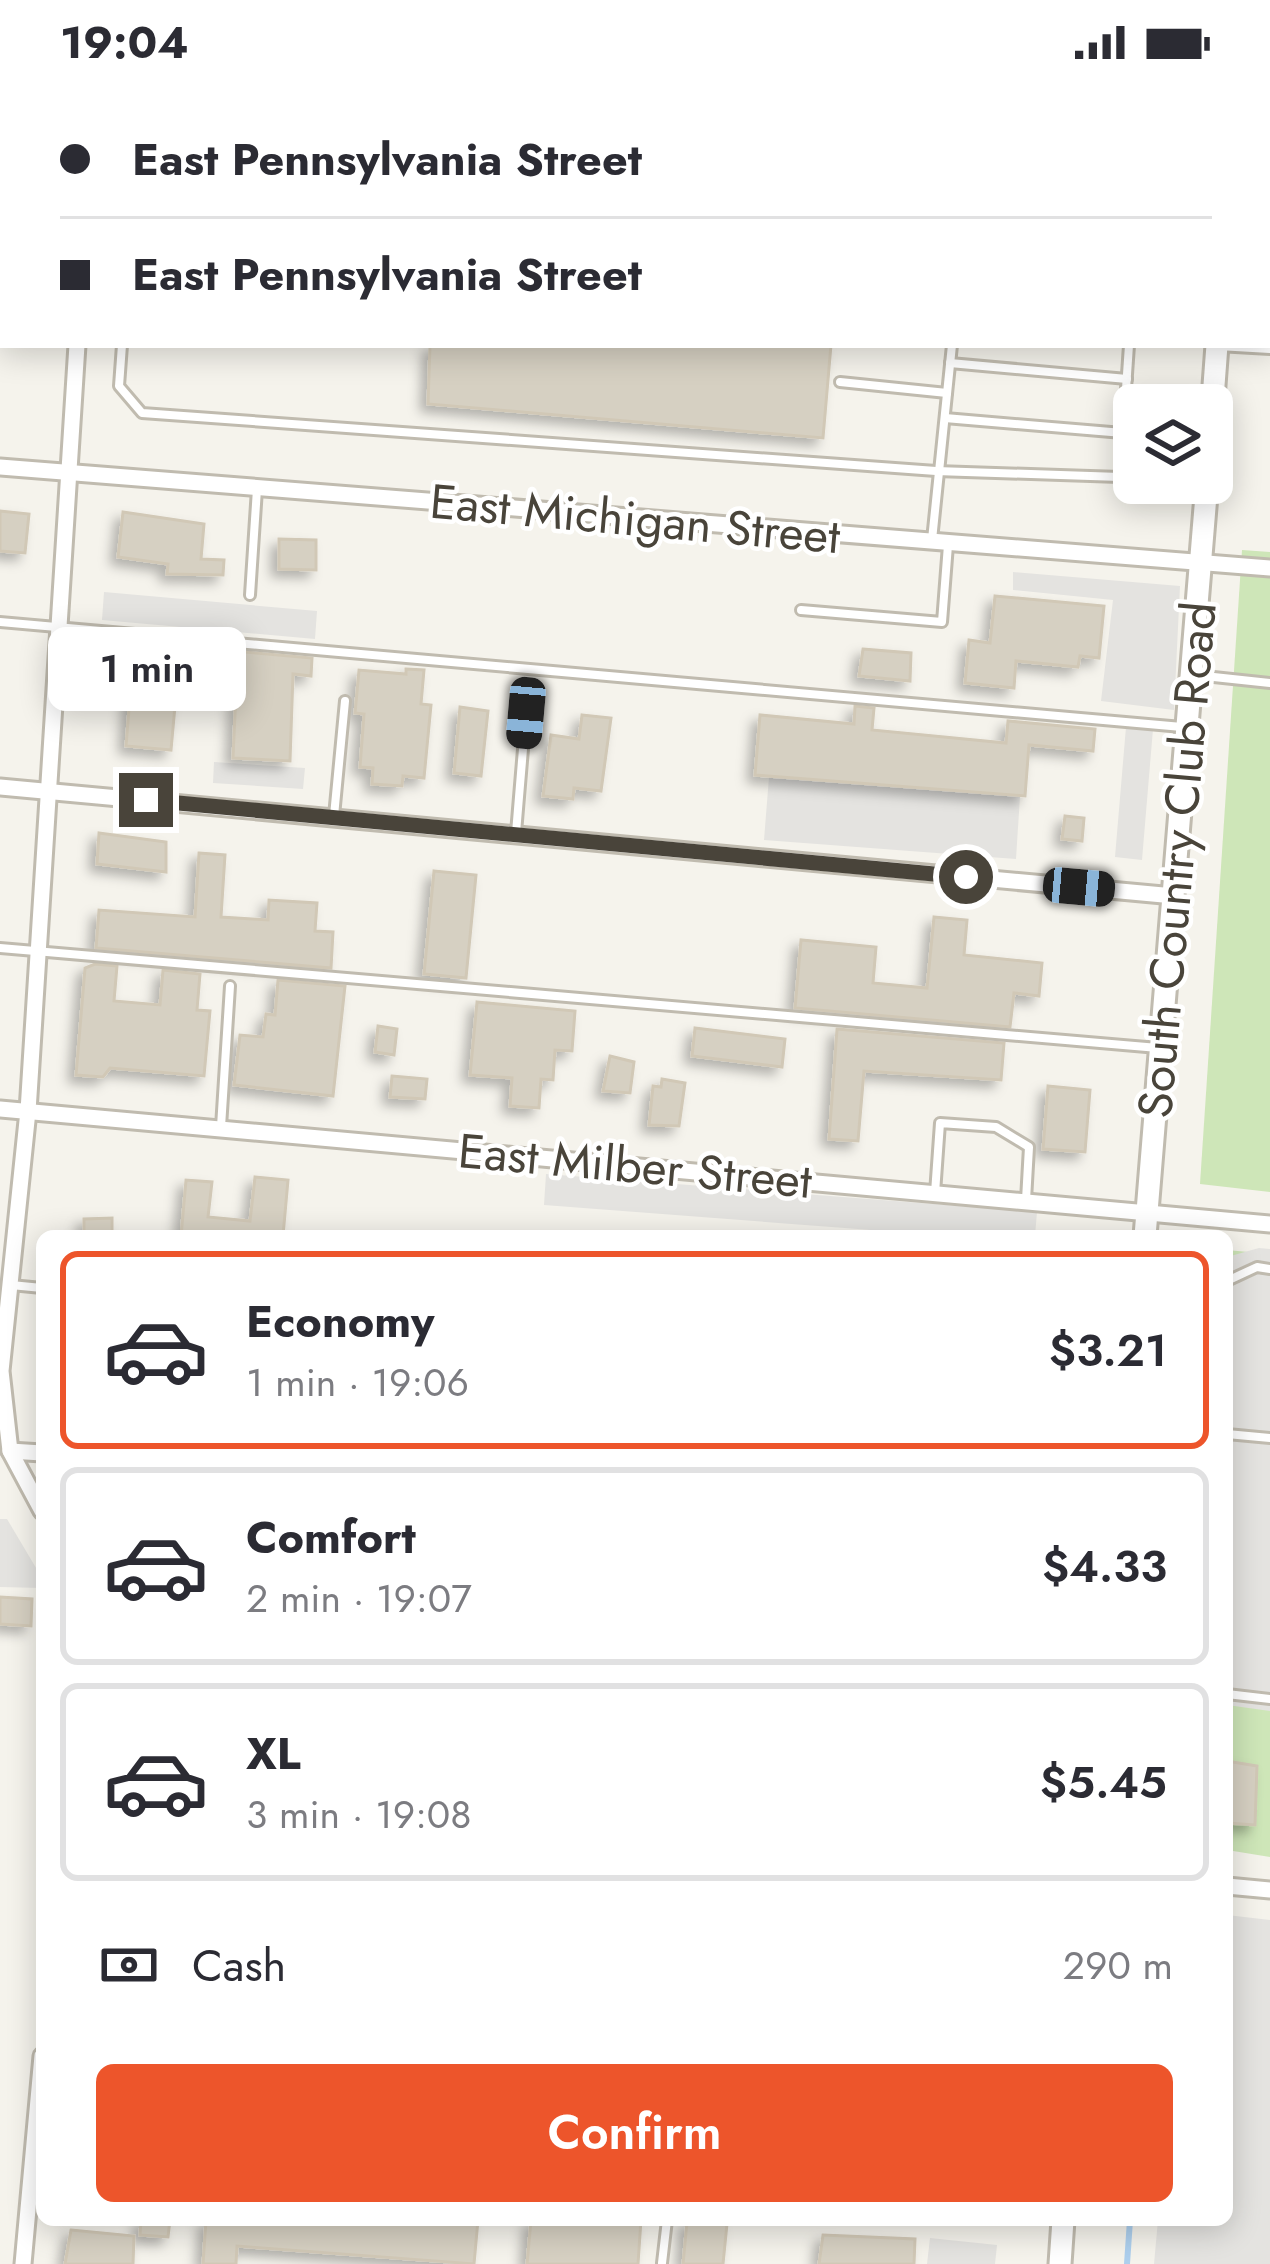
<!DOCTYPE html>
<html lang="en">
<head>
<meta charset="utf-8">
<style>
  body { margin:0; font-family:Jost,sans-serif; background:#f7f7f7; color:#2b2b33; height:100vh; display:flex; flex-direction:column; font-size:45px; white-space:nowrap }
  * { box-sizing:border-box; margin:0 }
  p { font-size:39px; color:#7c7c81 }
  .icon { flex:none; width:66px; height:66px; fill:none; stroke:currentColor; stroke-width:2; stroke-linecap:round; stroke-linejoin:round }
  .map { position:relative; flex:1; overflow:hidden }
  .details { position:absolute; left:36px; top:1146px; width:1197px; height:996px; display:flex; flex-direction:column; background:#fff; border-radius:18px; box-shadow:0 6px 30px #0003 }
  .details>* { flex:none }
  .top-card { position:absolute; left:0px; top:0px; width:1272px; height:264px; box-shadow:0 6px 30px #0003; display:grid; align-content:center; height:264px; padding:0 60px; background:#fff }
  .fabs { position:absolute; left:1113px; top:300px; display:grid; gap:24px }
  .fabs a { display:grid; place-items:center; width:120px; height:120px; border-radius:18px; background:#fff; box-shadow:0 6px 30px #0003; font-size:60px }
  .end { position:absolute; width:54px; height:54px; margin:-27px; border:15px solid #49443a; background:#fff; box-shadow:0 0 0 6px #fff }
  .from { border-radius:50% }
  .bubble { position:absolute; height:84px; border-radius:18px; background:#fff; box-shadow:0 6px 30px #0003; font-size:39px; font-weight:600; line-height:84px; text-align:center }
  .car { position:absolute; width:36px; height:72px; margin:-36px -18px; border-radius:15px; box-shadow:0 0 9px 3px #0007; background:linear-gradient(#222 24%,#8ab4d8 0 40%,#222 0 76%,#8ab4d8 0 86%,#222 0) }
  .top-card b { display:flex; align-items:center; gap:42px; height:114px; font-size:45px }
  .top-card b+b { border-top:3px solid #e1e1e2 }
  .top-card i { width:30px; height:30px; background:#2b2b33 }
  ul { padding:21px 0 0; list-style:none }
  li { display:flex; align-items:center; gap:36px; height:198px; margin:0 24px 18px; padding:0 36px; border:6px solid #e1e1e2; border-radius:18px }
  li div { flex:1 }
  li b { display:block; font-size:45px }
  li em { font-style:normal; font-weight:600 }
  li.on { border-color:#ed552b }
  li>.icon { width:108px; height:108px; stroke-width:1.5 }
  .pay { display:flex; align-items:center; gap:30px; height:132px; padding:0 60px; font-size:45px }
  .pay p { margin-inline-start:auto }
  .cta { display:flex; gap:24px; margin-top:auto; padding:24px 60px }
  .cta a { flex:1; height:138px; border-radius:18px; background:#ed552b; color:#fff; font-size:48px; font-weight:600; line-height:138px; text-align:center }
  .status { display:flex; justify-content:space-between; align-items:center; height:84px; padding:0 60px; background:#fff; direction:ltr }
  .status svg { height:33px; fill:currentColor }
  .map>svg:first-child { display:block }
  .green { fill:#cee6b8 }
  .parking { fill:#e4e3e0 }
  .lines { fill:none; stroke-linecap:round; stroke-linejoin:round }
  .stream { stroke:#adcfed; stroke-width:6 }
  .building { fill:#d6d0c2; stroke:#d1c8b6; stroke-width:3; filter:url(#shadow) }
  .service-casing { stroke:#c0bbaf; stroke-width:14 }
  .minor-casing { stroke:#c0bbaf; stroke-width:21 }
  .tertiary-casing { stroke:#c0bbaf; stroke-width:27 }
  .service { stroke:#fff; stroke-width:8 }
  .minor { stroke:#fff; stroke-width:15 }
  .tertiary { stroke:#fff; stroke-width:21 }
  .route { stroke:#49443a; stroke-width:15 }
  .labels { text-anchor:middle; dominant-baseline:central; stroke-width:9; stroke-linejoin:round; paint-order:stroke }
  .street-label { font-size:48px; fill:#49443a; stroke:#fff }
</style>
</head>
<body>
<div class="status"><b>19:04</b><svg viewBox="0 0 49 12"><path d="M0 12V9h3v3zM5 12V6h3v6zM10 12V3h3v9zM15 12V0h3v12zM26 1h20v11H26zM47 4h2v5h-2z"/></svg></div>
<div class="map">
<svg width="1270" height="2180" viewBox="0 0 1270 2180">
  <defs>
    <filter id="shadow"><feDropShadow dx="-7" dy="7" stdDeviation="6" flood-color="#0004"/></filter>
  </defs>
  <rect width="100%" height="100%" fill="#f5f3ec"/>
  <g class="green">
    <polygon points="1242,466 1270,468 1270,1108 1200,1100"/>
    <polygon points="1227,1166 1270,1170 1270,1773 1227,1766"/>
  </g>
  <g class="parking">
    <polygon points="1013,488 1180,502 1174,626 1101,617 1113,516 1013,506"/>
    <polygon points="104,508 317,527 315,555 102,536"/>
    <polygon points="1126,643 1153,645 1142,776 1115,773"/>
    <polygon points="214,678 305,684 303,705 213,699"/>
    <polygon points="769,693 1020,712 1016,775 764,756"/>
    <polygon points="546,1090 1037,1128 1035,1152 950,1152 544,1121"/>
    <polygon points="1259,1164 1270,1165 1270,1627 1227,1621 1227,1173"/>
    <polygon points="0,1435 7,1435 42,1494 42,1504 0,1503"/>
    <polygon points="1227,1831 1270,1836 1270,2180 1154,2180 1158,2136 1227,2136"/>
    <polygon points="930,2154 997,2161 995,2180 927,2180"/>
  </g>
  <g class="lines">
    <polyline class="stream" points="1127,2180 1130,2136"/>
  </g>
  <g class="building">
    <polygon points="430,261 831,261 823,354 428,320"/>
    <polygon points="0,427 29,430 25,469 0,467"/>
    <polygon points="123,428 204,440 201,475 224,476 223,491 167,490 168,480 118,473"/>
    <polygon points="279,455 316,456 316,486 279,485"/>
    <polygon points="995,512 1104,522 1099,574 1080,572 1078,583 1016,577 1014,604 965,599 969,556 990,559"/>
    <polygon points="188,563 312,574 311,592 293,590 290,677 233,674 237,585 186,580"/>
    <polygon points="863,565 911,569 910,597 859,592"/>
    <polygon points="133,575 179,578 171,666 126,662"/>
    <polygon points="406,585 424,586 421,620 431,621 424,694 403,692 402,702 372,700 373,684 360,683 364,630 355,629 359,586 406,590"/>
    <polygon points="855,622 874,624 872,646 1006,659 1008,637 1095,645 1093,667 1029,661 1025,712 755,691 760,631 854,640"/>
    <polygon points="460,623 488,627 481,692 454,689"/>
    <polygon points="582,631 611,634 601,707 574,704 573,715 543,712 551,651 579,655"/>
    <polygon points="1065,732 1084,734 1082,757 1062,755"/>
    <polygon points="99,749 166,758 166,788 97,780"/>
    <polygon points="199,769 225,771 221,833 268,836 269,816 317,819 315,847 333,848 331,884 96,864 99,826 195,833"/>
    <polygon points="434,787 476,791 466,894 424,890"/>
    <polygon points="934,833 967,836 964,871 1042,879 1039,912 1014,909 1010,943 795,924 801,856 876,863 873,899 927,904"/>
    <polygon points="95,880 117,882 114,917 160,921 163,886 200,890 197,926 210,927 204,992 110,984 103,993 76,991 85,884"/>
    <polygon points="278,896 345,902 333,1012 234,1001 240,951 263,953 266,930 275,931"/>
    <polygon points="477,918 575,927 572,967 555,966 553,996 541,995 539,1024 510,1022 512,994 470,991"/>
    <polygon points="378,942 397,945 394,971 375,968"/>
    <polygon points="695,944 785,955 782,983 692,972"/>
    <polygon points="837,945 1004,959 1001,996 864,987 858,1057 829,1055"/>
    <polygon points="610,972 634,978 630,1009 603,1007"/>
    <polygon points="392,992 427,995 425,1015 390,1013"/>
    <polygon points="662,995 685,999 679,1042 649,1041 653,1002 661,1003"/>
    <polygon points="1048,1002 1090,1006 1085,1068 1043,1065"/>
    <polygon points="255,1093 288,1096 283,1152 181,1152 186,1096 212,1098 208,1133 250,1137"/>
    <polygon points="112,1134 112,1152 84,1152 84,1135"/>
    <polygon points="0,1513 32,1515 31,1542 0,1540"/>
    <polygon points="1227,1677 1257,1682 1255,1741 1227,1739"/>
    <polygon points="141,2136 170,2136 168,2153 140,2151"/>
    <polygon points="206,2136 478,2136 474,2180 237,2162 236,2180 203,2180"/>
    <polygon points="531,2136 641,2136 638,2180 527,2180"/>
    <polygon points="687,2137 727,2140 723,2180 683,2180"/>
    <polygon points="71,2146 134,2152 133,2180 65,2180"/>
    <polygon points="823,2151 915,2155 914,2180 819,2180"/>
  </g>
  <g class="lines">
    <defs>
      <g id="service">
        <polyline points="585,0 595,3"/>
        <polyline points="142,3 142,0"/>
        <polyline points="0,115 3,116"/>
        <polyline points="122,261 119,302 142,329 936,387 1120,393 1129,261"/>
        <polyline points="1218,262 1270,265"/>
        <polyline points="950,279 1127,295"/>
        <polyline points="840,298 947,309"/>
        <polyline points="945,334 1123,349"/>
        <polyline points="932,456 952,261"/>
        <polyline points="250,511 257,405"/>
        <polyline points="801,526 942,538 948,461"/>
        <polyline points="0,538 1182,643"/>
        <polyline points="1195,591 1270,599"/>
        <polyline points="334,732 345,617"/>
        <polyline points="516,749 526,629"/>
        <polyline points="0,864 1158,964"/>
        <polyline points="221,1043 230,902"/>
        <polyline points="935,1109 940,1039 996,1043 1029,1063 1026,1116"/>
        <polyline points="1227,1197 1257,1183 1270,1185"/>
        <polyline points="11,1201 42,1204"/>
        <polyline points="1227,1350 1270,1354"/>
        <polyline points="1227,1610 1270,1615"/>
        <polyline points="662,2179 667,2136"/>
      </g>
      <g id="minor">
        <polyline points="92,3 93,0"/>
        <polyline points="0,383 1270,484"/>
        <polyline points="0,703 1174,812"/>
        <polyline points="0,1025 1270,1140"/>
        <polyline points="10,1367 42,1369"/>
        <polyline points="42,1427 10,1367 1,1287 28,1027 77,261"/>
        <polyline points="1227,1802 1270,1806"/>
        <polyline points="23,2180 42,1972"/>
      </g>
      <g id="tertiary">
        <polyline points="1237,3 1237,0"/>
        <polyline points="1212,328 1217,261"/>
        <polyline points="1145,1152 1207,399"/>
        <polyline points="1060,2180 1063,2136"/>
      </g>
    </defs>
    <use href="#service" class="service-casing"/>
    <use href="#minor" class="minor-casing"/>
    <use href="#tertiary" class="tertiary-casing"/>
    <use href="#service" class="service"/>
    <use href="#minor" class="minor"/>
    <use href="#tertiary" class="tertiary"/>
  </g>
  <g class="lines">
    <polyline class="route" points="146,716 966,793"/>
  </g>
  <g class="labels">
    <g class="street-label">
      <text transform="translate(635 435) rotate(5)">East Michigan Street</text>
      <text transform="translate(1177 776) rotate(-85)">South Country Club Road</text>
      <text transform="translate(635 1082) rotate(5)">East Milber Street</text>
    </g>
  </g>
</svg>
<div class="fabs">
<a><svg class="icon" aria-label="layers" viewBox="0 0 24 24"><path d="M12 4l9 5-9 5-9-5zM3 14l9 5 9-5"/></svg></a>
</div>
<i class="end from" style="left:966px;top:793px"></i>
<i class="end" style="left:146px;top:716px"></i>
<div class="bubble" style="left:48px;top:543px;width:198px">1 min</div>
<i class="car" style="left:526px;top:629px;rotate:185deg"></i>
<i class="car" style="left:1079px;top:803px;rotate:95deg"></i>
<div class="top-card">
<b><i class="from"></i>East Pennsylvania Street</b>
<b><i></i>East Pennsylvania Street</b>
</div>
<section class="details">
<ul>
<li class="on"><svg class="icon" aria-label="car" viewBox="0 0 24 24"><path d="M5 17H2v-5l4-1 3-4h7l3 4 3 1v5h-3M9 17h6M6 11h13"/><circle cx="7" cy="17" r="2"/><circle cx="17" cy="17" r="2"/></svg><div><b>Economy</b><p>1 min · 19:06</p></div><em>$3.21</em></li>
<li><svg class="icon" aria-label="car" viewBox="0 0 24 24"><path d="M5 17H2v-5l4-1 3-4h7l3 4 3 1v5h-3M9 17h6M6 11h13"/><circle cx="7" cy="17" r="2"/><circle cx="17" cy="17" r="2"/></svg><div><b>Comfort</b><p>2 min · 19:07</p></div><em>$4.33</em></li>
<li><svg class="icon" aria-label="car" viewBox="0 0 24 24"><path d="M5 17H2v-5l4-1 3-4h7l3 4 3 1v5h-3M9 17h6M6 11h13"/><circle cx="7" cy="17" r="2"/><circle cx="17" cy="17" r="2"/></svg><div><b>XL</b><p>3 min · 19:08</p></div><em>$5.45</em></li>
</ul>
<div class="pay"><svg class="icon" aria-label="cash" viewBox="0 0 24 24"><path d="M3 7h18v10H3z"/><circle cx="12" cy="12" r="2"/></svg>Cash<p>290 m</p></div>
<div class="cta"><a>Confirm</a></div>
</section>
</div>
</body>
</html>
